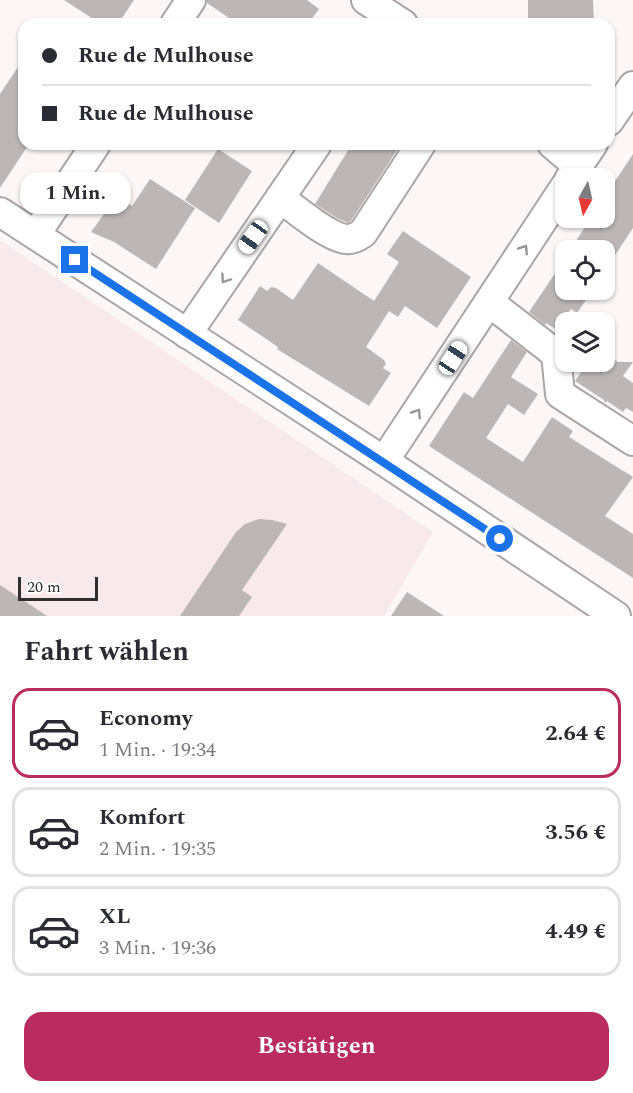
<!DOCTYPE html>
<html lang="de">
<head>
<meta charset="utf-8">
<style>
  body { margin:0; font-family:Spectral,serif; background:#f7f7f7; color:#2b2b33; height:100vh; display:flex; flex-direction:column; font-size:22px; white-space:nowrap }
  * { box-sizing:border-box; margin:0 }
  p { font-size:20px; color:#7c7c81 }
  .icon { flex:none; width:33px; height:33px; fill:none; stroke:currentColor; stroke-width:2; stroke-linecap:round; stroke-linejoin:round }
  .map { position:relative; height:616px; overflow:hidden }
  .sheet { display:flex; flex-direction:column; background:#fff; flex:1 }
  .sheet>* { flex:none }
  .guide { position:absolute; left:18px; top:18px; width:597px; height:132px; border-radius:18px; box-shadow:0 2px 4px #0004; display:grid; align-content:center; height:132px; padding:0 24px; background:#fff }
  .needle { width:39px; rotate:188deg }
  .fabs { position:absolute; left:555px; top:168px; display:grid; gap:12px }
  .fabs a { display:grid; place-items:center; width:60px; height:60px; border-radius:12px; background:#fff; box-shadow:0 2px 4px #0004; font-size:30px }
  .scale { position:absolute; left:18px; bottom:15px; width:80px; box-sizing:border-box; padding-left:6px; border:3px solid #302e2e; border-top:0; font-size:16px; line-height:21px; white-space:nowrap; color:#302e2e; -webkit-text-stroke:4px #fff; paint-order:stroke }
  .end { position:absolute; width:27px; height:27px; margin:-14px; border:8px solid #1a73e8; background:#fff; box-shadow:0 0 0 3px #fff }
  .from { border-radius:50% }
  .bubble { position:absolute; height:42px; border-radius:18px; background:#fff; box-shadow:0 2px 4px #0004; font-size:20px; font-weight:700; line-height:42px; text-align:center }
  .car { position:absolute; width:18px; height:36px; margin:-18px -9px; border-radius:8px; box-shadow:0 0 4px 2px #0007; background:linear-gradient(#fff 24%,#345 0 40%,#fff 0 76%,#345 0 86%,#fff 0) }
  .guide b { display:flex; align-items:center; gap:21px; height:57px; font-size:22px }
  .guide b+b { border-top:2px solid #e1e1e2 }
  .guide i { width:15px; height:15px; background:#2b2b33 }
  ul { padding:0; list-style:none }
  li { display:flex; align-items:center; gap:18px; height:90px; margin:0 12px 9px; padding:0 12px; border:3px solid #e1e1e2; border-radius:18px }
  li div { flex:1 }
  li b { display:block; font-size:22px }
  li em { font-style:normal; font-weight:700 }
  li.selected { border-color:#ba2c5e }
  li>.icon { width:54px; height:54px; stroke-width:1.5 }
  h2 { padding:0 24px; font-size:27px; line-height:72px }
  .cta { display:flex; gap:12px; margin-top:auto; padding:12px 24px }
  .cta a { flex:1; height:69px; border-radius:18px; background:#ba2c5e; color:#fff; font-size:24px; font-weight:700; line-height:69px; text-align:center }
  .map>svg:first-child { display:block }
  .built { fill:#f8e9ec }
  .building { fill:#bcb6b7 }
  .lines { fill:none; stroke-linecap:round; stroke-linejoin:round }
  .minor-casing { stroke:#aaa4a5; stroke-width:32 }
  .minor { stroke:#fff; stroke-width:28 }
  .oneway { stroke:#989696 }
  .route { stroke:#1a73e8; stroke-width:8 }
</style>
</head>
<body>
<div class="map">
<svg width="633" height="616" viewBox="0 0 633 616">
  <rect width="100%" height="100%" fill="#fcf6f7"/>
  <polygon class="built" points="0,240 433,532 384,616 0,616"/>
  <g class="building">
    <polygon points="64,0 134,0 118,24 101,24"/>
    <polygon points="207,0 307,0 319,9 308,24 238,24 207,3"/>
    <polygon points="528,0 593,0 594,24 528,24"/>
    <polygon points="24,58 24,144 29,144 0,188 0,94"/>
    <polygon points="352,144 401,144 351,221 348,223 337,218 315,204"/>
    <polygon points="218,149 252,171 219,223 185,200"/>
    <polygon points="633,154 633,228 604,272 604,250 570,250 591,218 604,218 604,198"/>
    <polygon points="150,179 195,208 156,269 114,242 91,232 117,196 132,206"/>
    <polygon points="403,231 471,277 437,328 405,306 398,317 389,311 366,347 384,360 386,364 383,368 391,373 369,406 277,349 278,347 238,320 260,286 267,291 271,287 276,288 293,300 318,263 374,301 399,262 387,254"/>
    <polygon points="566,257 566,290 593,290 577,313 571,309 557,330 546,323 545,325 529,312"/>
    <polygon points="511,340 527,352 511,377 538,394 524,415 508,404 486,438 523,462 552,417 573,431 569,437 633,477 605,516 633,534 633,578 429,446 464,392 473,398"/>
    <polygon points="604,352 618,362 633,362 623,376 633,383 633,412 626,408 623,412 607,401 605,403 604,400 575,381 588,362 604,362"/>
    <polygon points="259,519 272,520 287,524 242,590 252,597 239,616 180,616 236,532 245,524"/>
    <polygon points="0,585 47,616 0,616"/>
    <polygon points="407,592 444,616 391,616"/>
  </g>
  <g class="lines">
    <defs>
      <g id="minor">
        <polyline points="366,0 403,24"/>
        <polyline points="175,24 191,0"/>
        <polyline points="609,121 633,86"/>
        <polyline points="552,144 578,166"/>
        <polyline points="570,178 593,144"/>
        <path d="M280,198C297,210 325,235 345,239C352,240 357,237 363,233L421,144"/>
        <polyline points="0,212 384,461 616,616"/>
        <polyline points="36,234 96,144"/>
        <polyline points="489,302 556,354 560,394 633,441"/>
        <polyline points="187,334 317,144"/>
        <polyline points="384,461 566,185"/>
      </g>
    </defs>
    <use href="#minor" class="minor-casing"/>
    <use href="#minor" class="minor"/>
  </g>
  <defs><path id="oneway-chevron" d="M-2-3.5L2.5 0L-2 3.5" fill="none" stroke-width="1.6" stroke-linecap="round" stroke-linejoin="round" transform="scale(1.5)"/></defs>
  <g class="oneway">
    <use href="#oneway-chevron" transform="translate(524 249) rotate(-57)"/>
    <use href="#oneway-chevron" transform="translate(225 279) rotate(124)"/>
    <use href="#oneway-chevron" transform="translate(417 413) rotate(-57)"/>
  </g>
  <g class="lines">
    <polyline class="route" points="75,260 500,539"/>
  </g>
</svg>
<div class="fabs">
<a><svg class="needle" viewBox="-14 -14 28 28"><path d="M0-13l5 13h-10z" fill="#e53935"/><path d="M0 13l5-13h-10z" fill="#7c7c81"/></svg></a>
<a><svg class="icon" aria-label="locate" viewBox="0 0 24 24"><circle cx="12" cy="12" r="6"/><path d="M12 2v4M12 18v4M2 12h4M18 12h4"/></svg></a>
<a><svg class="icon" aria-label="layers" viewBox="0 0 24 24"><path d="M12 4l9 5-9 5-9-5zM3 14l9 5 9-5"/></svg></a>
</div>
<div class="scale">20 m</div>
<i class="end from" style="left:500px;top:539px"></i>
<i class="end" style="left:75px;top:260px"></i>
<div class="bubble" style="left:20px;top:172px;width:111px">1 Min.</div>
<i class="car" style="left:253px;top:237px;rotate:215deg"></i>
<i class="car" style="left:453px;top:358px;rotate:33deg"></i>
<div class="guide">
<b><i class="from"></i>Rue de Mulhouse</b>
<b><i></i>Rue de Mulhouse</b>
</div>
</div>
<section class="sheet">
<h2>Fahrt wählen</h2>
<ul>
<li class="selected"><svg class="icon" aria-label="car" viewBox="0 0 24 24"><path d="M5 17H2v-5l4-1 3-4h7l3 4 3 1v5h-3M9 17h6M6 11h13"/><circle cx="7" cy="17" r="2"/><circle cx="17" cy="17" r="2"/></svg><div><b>Economy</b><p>1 Min. · 19:34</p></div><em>2.64 €</em></li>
<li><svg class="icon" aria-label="car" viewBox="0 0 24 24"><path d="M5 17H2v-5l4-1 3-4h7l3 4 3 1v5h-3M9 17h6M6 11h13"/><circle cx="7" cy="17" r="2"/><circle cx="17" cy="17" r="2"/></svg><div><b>Komfort</b><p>2 Min. · 19:35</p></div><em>3.56 €</em></li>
<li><svg class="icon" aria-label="car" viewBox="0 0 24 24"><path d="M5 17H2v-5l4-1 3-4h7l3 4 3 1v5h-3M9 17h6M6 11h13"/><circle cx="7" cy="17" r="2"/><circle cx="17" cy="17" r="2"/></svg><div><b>XL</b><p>3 Min. · 19:36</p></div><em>4.49 €</em></li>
</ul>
<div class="cta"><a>Bestätigen</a></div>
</section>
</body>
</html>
